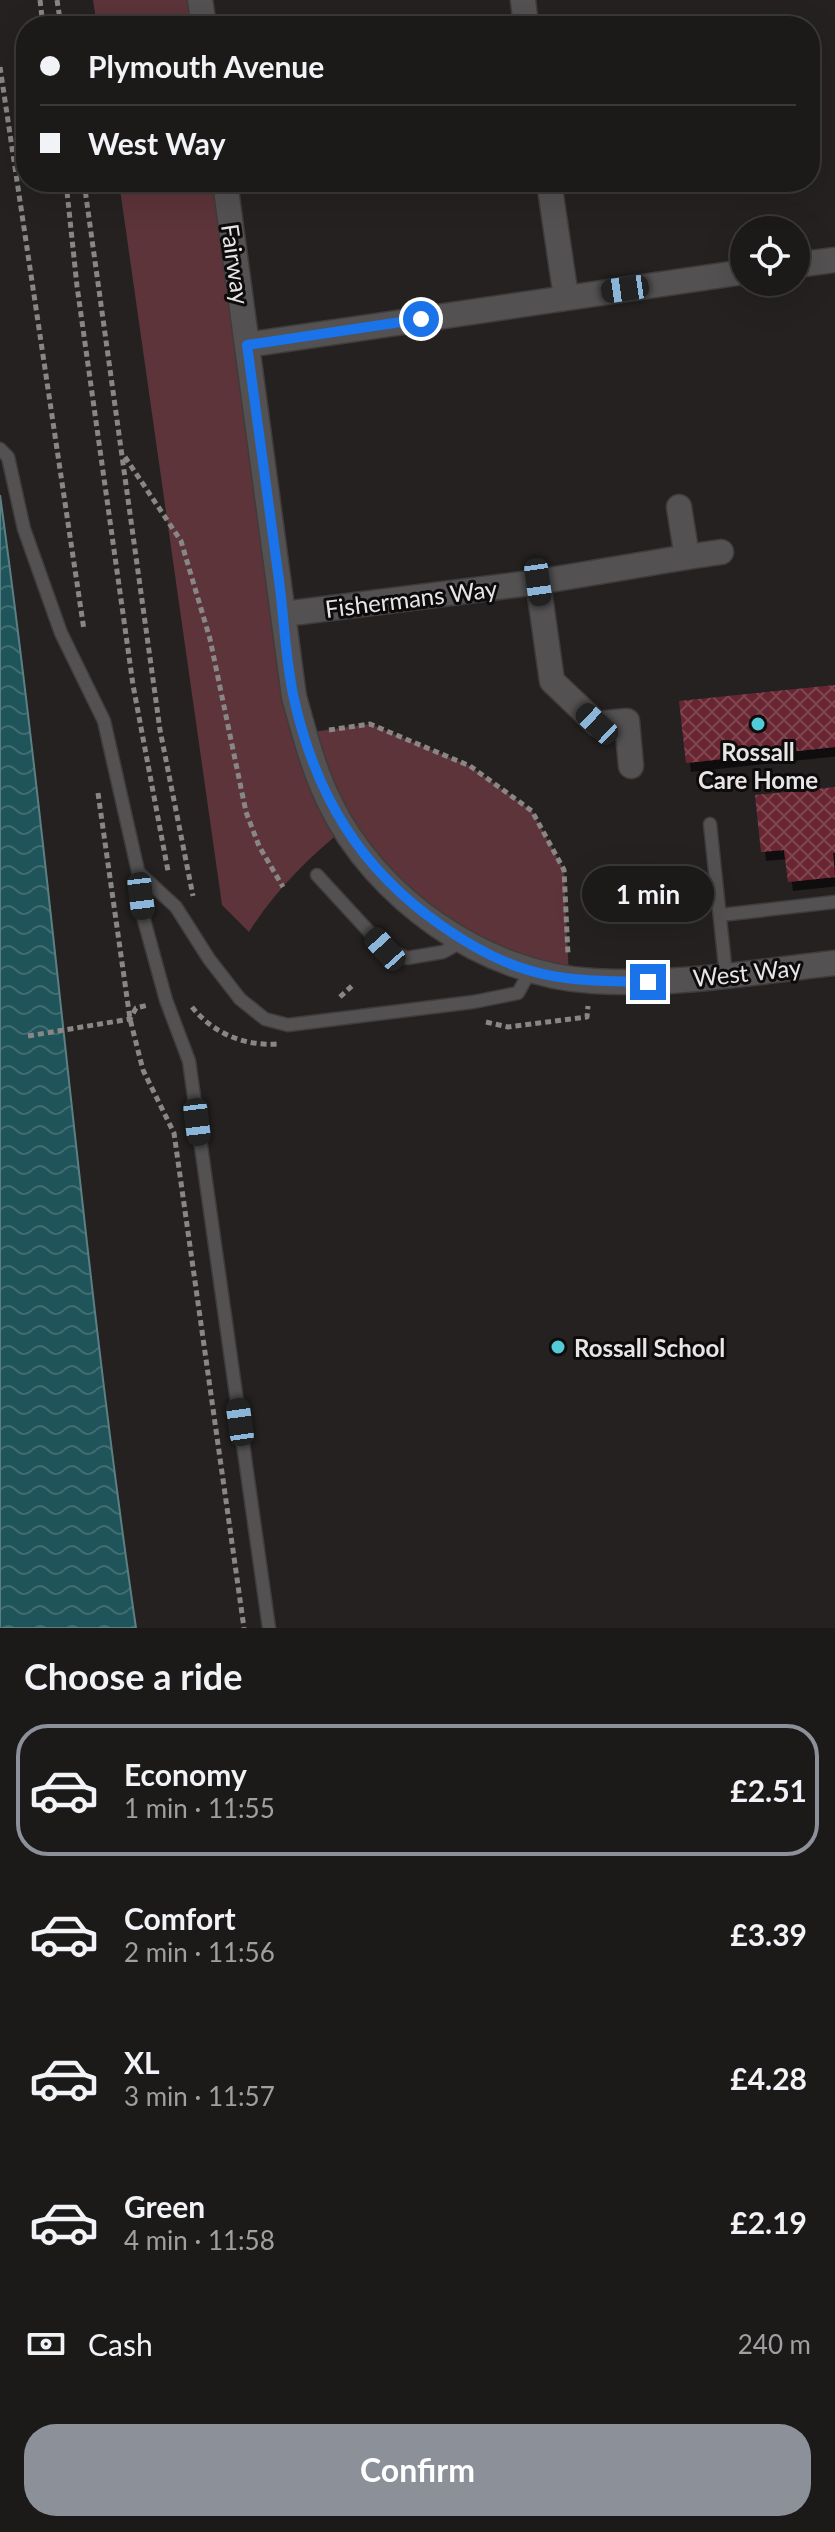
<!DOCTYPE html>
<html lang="en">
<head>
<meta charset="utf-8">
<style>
  body { margin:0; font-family:Lato,sans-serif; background:#252222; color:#f1f3f6; height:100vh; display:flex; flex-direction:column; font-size:30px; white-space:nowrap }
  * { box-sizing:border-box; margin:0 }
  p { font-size:26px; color:#a0a0a2 }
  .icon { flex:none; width:44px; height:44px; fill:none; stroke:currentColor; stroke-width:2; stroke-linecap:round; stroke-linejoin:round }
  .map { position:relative; height:1628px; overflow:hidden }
  .drawer { display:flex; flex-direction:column; background:#1c1919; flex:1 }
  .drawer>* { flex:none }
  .banner { position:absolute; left:16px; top:16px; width:804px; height:176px; border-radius:32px; box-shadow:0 8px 32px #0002,0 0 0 2px #3a3838; display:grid; align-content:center; height:176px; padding:0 24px; background:#1c1919 }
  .buttons { position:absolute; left:730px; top:216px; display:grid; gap:16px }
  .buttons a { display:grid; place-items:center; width:80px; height:80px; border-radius:50%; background:#1c1919; box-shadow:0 8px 32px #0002,0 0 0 2px #3a3838; font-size:40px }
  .end { position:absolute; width:36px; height:36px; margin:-18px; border:10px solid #1a73e8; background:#fff; box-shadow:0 0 0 4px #fff }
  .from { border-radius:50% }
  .bubble { position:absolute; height:56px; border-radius:28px; background:#1c1919; box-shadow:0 8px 32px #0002,0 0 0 2px #3a3838; font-size:26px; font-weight:700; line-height:56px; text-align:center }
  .car { position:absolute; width:24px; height:48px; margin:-24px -12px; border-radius:10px; box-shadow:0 0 6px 2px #0007; background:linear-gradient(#222 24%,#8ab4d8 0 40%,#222 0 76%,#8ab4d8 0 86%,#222 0) }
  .banner b { display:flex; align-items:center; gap:28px; height:76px; font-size:30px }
  .banner b+b { border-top:2px solid #3a3838 }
  .banner i { width:20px; height:20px; background:#f1f3f6 }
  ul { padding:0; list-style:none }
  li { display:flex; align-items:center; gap:24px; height:132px; margin:0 16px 12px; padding:0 8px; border:4px solid transparent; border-radius:32px }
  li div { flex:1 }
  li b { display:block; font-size:30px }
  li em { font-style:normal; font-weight:700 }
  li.active { border-color:#8c9099 }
  li>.icon { width:72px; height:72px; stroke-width:1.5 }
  h2 { padding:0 24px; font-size:36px; line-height:96px }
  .pay { display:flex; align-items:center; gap:20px; height:88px; padding:0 24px; font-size:30px }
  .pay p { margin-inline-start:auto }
  .action { display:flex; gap:16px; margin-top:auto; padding:16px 24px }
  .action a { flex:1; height:92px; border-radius:32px; background:#8c9099; color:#fff; font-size:32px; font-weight:700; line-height:92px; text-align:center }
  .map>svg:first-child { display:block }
  .green { fill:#5c3439 }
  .water { fill:url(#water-waves); stroke:#5b8084; stroke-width:2 }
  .building { fill:url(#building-cross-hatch); filter:url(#shadow) }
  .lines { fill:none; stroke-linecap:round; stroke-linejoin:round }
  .service-casing { stroke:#403c3c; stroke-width:15 }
  .minor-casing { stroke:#403c3c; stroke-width:27 }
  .tertiary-casing { stroke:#403c3c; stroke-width:27 }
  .path { stroke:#898686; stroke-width:5; stroke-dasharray:6 4; stroke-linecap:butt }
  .service { stroke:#535151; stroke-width:12 }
  .minor { stroke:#535151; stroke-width:24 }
  .tertiary { stroke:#535151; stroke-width:24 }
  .route { stroke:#1a73e8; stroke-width:10 }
  .poi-dot { fill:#52cbd8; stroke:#0d0b0b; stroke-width:3 }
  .labels { text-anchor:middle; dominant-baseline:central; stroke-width:6; stroke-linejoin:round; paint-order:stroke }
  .street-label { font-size:24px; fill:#e7e5e5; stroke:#0d0b0b }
  .poi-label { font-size:24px; font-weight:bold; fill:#e7e5e5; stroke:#0d0b0b }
</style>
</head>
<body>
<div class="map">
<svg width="835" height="1628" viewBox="0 0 835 1628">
  <defs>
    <pattern id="water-waves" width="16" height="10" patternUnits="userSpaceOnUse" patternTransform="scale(2)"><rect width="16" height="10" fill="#1f545a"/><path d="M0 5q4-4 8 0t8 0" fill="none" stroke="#406c72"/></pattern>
    <pattern id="building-cross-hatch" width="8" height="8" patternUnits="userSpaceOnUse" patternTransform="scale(2)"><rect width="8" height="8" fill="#692732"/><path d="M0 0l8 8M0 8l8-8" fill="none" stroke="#7e4650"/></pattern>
    <filter id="shadow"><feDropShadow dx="5" dy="9" stdDeviation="0" flood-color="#0009"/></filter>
  </defs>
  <rect width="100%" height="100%" fill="#252121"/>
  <g class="green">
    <polygon points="93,0 200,0 204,26 97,26"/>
    <path d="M119,182H225L305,733L370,724L470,766L532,811L564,870L569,978L463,941L345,828C308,858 274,892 249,932L222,905Z"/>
  </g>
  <path class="water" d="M0,495C52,872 81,1251 136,1628H0Z"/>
  <g class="building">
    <polygon points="835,685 835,747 686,763 679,701"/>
    <polygon points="835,787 835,853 833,853 835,877 788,882 784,850 761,852 755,795"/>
  </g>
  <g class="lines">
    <defs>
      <g id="service">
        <polyline points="0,449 8,457 24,529 61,633 104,721 138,871 144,920 166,1000 189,1061 269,1628"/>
        <polyline points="710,824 726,975"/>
        <polyline points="138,872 176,907 209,959 240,999 265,1019 288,1025 473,1002 518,993 530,971"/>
        <polyline points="317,875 385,949 407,958 443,952 463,941"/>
        <polyline points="721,915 835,902"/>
      </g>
      <g id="minor">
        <polyline points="523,0 526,26"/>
        <polyline points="549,182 566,297"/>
        <polyline points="796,265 835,260"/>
        <polyline points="247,345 744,272"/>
        <polyline points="687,557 721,552"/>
        <polyline points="538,582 552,681 597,724 627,721 631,766"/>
        <polyline points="284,614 538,582 687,557 679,507"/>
      </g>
      <g id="tertiary">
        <polyline points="200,0 204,26"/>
        <path d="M225,182L294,697C304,732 313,768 329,801C376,899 485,975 593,981C674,986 755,972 835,963"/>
      </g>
    </defs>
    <use href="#service" class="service-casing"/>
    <use href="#minor" class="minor-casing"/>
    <use href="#tertiary" class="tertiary-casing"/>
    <g class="path">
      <polyline points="40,0 43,26"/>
      <polyline points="57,0 61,26"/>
      <polyline points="0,67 84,630"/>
      <polyline points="66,182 77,286 133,685 168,871"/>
      <polyline points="84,182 160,730 193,896"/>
      <polyline points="125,457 181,541 210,639 246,812 259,846 283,887"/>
      <polyline points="329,730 370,724 470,766 532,811 564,870 568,955"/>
      <polyline points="98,793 130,1019 143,1070 174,1133 244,1628"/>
      <polyline points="340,997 354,984"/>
      <path d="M192,1007C213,1033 243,1046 277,1044"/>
      <polyline points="486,1022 508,1027 587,1017 588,1006"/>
      <polyline points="28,1036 130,1019 136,1008 148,1005"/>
    </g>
    <use href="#service" class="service"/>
    <use href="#minor" class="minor"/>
    <use href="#tertiary" class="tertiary"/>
  </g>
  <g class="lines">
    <path class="route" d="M421,319L247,345C258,421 268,497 278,573C284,614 285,658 294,699C316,796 360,869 442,926C468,944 497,961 528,970C566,982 608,981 648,982"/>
  </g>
  <g class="poi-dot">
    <circle cx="758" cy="724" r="8"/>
    <circle cx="558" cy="1347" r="8"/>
  </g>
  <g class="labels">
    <g class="street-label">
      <text transform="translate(236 264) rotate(82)">Fairway</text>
      <text transform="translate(411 598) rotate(-7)">Fishermans Way</text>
      <text transform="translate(747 972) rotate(-6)">West Way</text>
    </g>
    <g class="poi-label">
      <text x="758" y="751">Rossall<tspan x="758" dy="28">Care Home</tspan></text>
      <text x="574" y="1347" text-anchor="start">Rossall School</text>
    </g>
  </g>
</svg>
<div class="buttons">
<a><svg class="icon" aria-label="locate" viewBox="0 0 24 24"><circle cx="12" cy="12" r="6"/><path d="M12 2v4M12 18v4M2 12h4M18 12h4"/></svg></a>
</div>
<i class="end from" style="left:421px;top:319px"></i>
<i class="end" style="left:648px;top:982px"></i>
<div class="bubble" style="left:582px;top:866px;width:132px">1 min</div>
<i class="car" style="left:625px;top:289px;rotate:262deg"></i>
<i class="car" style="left:538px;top:582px;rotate:172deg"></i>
<i class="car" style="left:597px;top:724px;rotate:313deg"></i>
<i class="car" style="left:141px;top:896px;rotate:173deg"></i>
<i class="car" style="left:385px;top:949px;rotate:318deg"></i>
<i class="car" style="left:197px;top:1122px;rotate:173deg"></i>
<i class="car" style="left:240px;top:1422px;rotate:352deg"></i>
<div class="banner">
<b><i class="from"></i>Plymouth Avenue</b>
<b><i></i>West Way</b>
</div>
</div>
<section class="drawer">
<h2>Choose a ride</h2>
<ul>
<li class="active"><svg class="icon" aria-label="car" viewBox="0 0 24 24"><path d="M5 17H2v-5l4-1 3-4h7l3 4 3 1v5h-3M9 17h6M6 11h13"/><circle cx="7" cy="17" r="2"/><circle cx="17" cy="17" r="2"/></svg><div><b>Economy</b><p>1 min · 11:55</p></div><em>£2.51</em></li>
<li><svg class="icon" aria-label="car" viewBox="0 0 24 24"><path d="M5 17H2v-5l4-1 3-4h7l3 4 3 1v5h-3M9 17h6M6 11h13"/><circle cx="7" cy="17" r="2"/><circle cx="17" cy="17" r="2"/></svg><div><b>Comfort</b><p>2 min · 11:56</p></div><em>£3.39</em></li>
<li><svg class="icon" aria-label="car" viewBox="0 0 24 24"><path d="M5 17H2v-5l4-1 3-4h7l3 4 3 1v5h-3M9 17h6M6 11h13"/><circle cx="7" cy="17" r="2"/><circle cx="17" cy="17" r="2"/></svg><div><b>XL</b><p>3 min · 11:57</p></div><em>£4.28</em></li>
<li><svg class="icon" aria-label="car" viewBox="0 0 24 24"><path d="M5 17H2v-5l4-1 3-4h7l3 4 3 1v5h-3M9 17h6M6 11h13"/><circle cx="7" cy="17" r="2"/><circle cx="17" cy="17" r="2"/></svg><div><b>Green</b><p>4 min · 11:58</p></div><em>£2.19</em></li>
</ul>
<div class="pay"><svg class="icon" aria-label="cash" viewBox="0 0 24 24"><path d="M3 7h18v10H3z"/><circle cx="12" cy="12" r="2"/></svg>Cash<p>240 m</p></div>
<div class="action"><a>Confirm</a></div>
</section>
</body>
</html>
